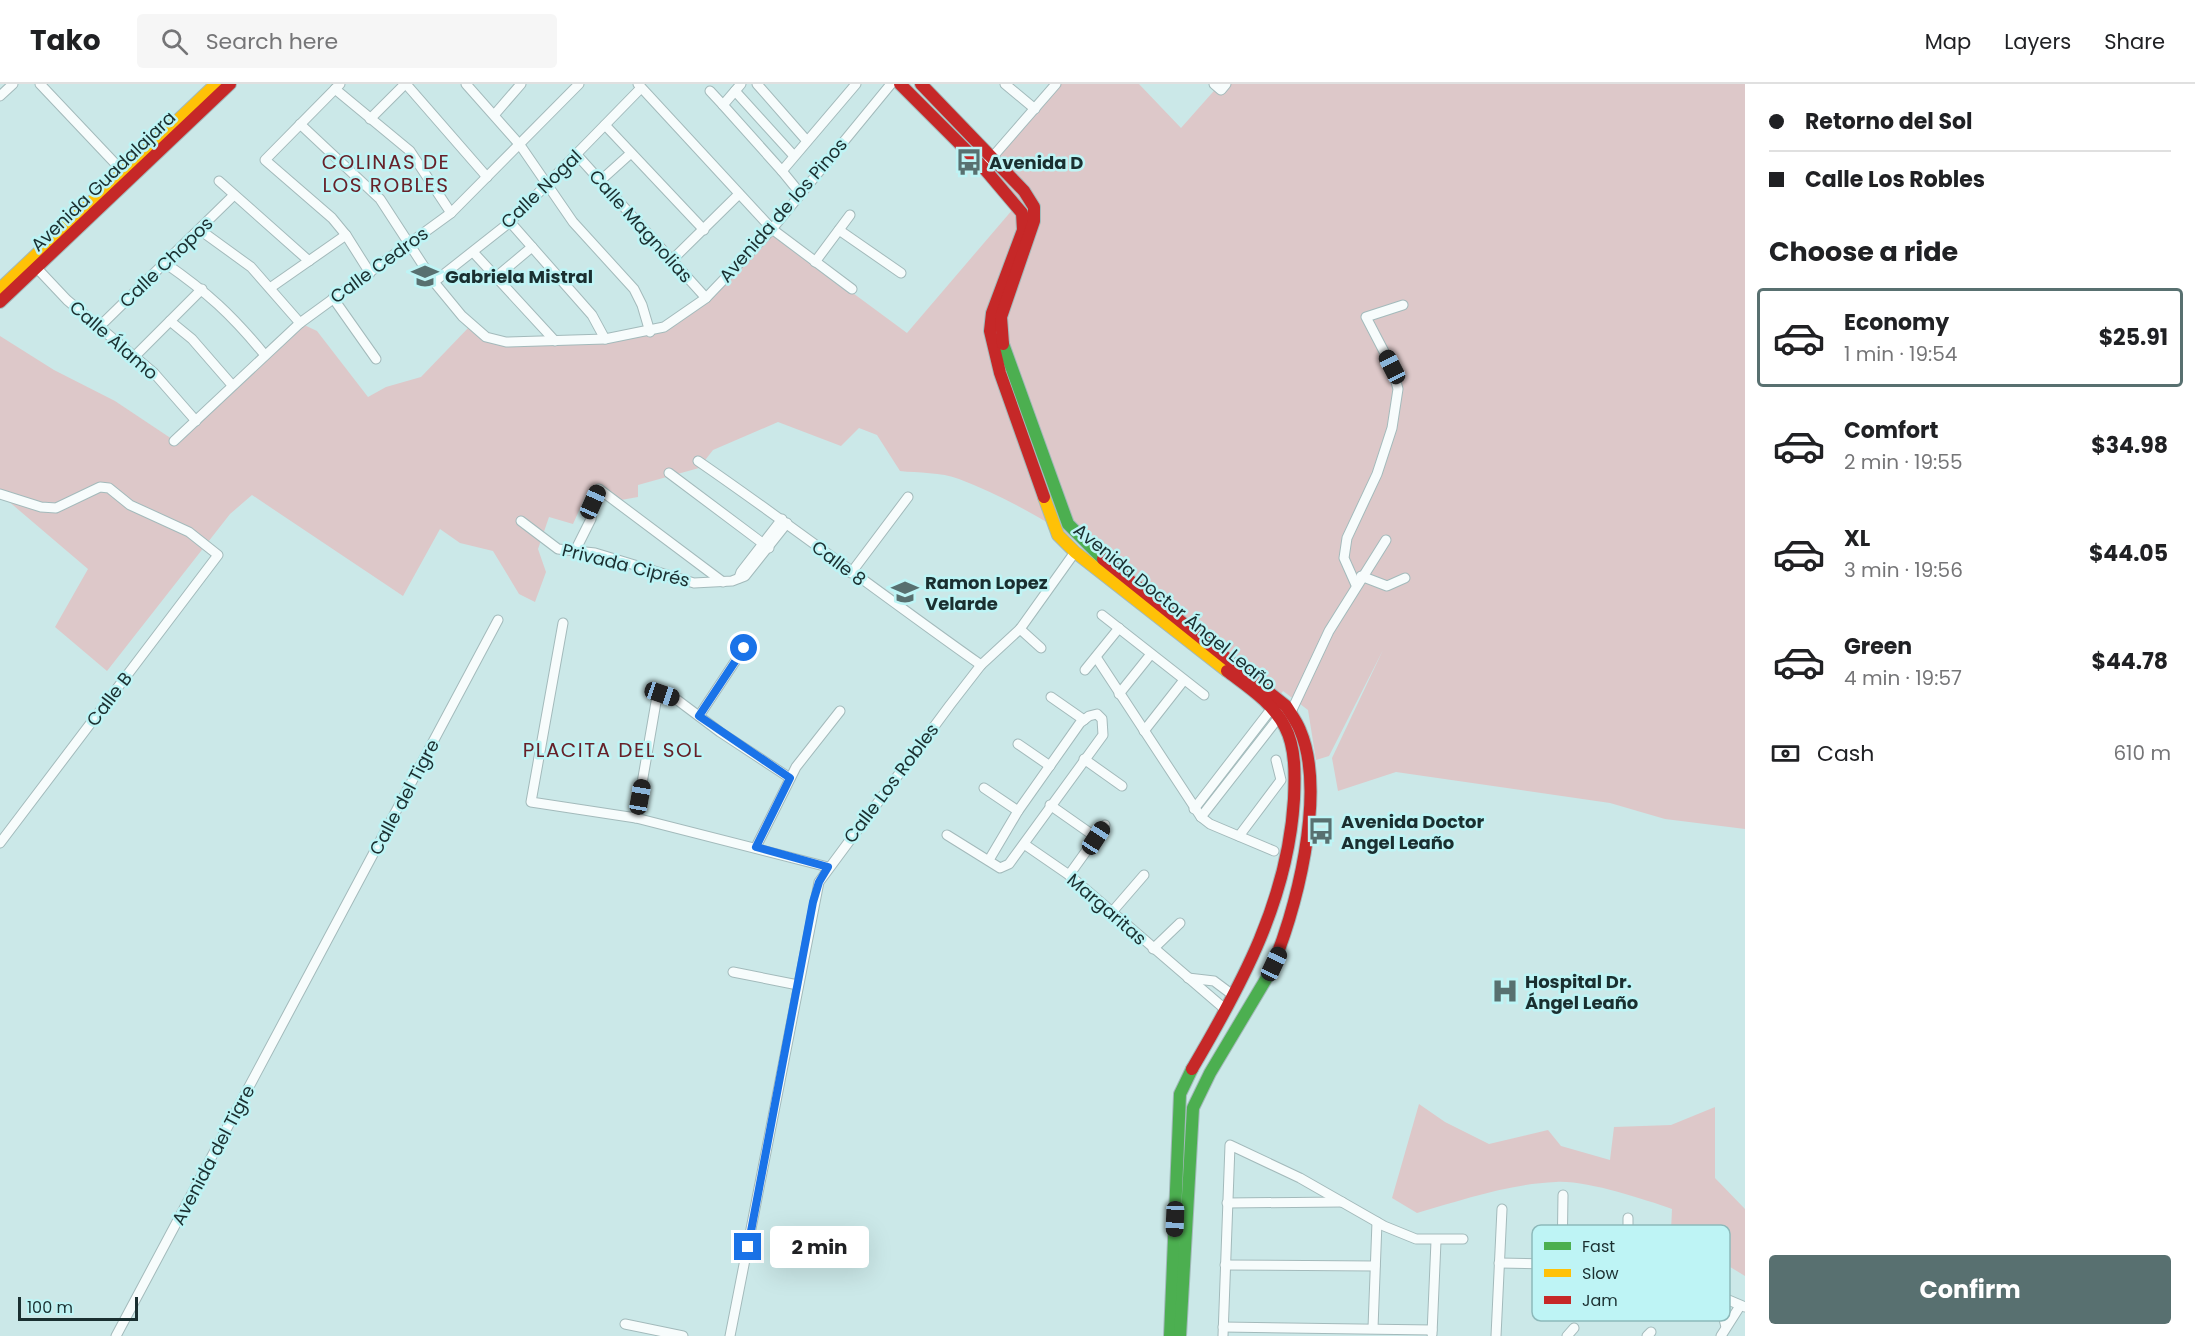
<!DOCTYPE html>
<html lang="en">
<head>
<meta charset="utf-8">
<style>
  body { margin:0; font-family:Poppins,sans-serif; background:#f6f6f6; color:#202124; height:100vh; display:flex; flex-direction:column; font-size:22px; white-space:nowrap }
  * { box-sizing:border-box; margin:0 }
  p { font-size:20px; color:#757577 }
  .icon { flex:none; width:33px; height:33px; fill:none; stroke:currentColor; stroke-width:2; stroke-linecap:round; stroke-linejoin:round }
  .map { position:relative; flex:1; overflow:hidden }
  .sheet { display:flex; flex-direction:column; background:#fff; width:450px }
  .sheet>* { flex:none }
  .banner { display:grid; align-content:center; height:132px; padding:0 24px; background:#fff }
  .scale { position:absolute; left:18px; bottom:15px; width:120px; box-sizing:border-box; padding-left:6px; border:3px solid #1a2f30; border-top:0; font-size:16px; line-height:21px; white-space:nowrap; color:#1a2f30; -webkit-text-stroke:4px #bef4f5; paint-order:stroke }
  .end { position:absolute; width:27px; height:27px; margin:-14px; border:8px solid #1a73e8; background:#fff; box-shadow:0 0 0 3px #fff }
  .from { border-radius:50% }
  .bubble { position:absolute; height:42px; border-radius:6px; background:#fff; box-shadow:0 6px 24px #0002; font-size:20px; font-weight:700; line-height:42px; text-align:center }
  .car { position:absolute; width:18px; height:36px; margin:-18px -9px; border-radius:8px; box-shadow:0 0 4px 2px #0007; background:linear-gradient(#222 24%,#8ab4d8 0 40%,#222 0 76%,#8ab4d8 0 86%,#222 0) }
  .banner b { display:flex; align-items:center; gap:21px; height:57px; font-size:22px }
  .banner b+b { border-top:2px solid #e0e0e0 }
  .banner i { width:15px; height:15px; background:#202124 }
  ul { padding:0; list-style:none }
  li { display:flex; align-items:center; gap:18px; height:99px; margin:0 12px 9px; padding:0 12px; border:3px solid transparent; border-radius:6px }
  li div { flex:1 }
  li b { display:block; font-size:22px }
  li em { font-style:normal; font-weight:700 }
  li.active { border-color:#587070 }
  li>.icon { width:54px; height:54px; stroke-width:1.5 }
  h2 { padding:0 24px; font-size:27px; line-height:72px }
  .pay { display:flex; align-items:center; gap:15px; height:66px; padding:0 24px; font-size:22px }
  .pay p { margin-inline-start:auto }
  .action { display:flex; gap:12px; margin-top:auto; padding:12px 24px }
  .action a { flex:1; height:69px; border-radius:6px; background:#587070; color:#fff; font-size:24px; font-weight:700; line-height:69px; text-align:center }
  header { display:flex; align-items:center; gap:36px; box-sizing:border-box; height:84px; padding:0 30px; background:#fff; border-bottom:2px solid #e0e0e0 }
  header strong { font-size:28px }
  nav { display:flex; gap:33px; margin-inline-start:auto; font-size:21px }
  .search { width:420px; height:54px; background:#f6f6f6; display:flex; align-items:center; gap:15px; box-sizing:border-box; padding:0 21px; border-radius:6px; color:#757577; font-size:22px }
  main { display:flex; flex:1; min-height:0 }
  .map>svg:first-child { display:block }
  .green { fill:#ddc8c9 }
  .lines { fill:none; stroke-linecap:round; stroke-linejoin:round }
  .street-casing { stroke:#a3babb; stroke-width:11 }
  .fast-casing { stroke:#a3babb; stroke-width:14 }
  .slow-casing { stroke:#a3babb; stroke-width:14 }
  .jam-casing { stroke:#a3babb; stroke-width:14 }
  .street { stroke:#f7fcfc; stroke-width:9 }
  .fast { stroke:#4caf50; stroke-width:12 }
  .slow { stroke:#ffc107; stroke-width:12 }
  .jam { stroke:#c62828; stroke-width:12 }
  .route { stroke:#1a73e8; stroke-width:8 }
  .labels { text-anchor:middle; dominant-baseline:central; stroke-width:5; stroke-linejoin:round; paint-order:stroke }
  .poi-label { font-size:18px; font-weight:bold; fill:#1a2f30; stroke:#bef4f5; text-anchor:start }
  .street-label { font-size:18px; fill:#1a2f30; stroke:#bef4f5 }
  .neighbourhood-label { font-size:20px; letter-spacing:1.5px; fill:#672129; stroke:#bef4f5 }
  .key { fill:#bef4f5; stroke:#8db9ba; stroke-width:1.5 }
  .key-label { font-size:16px; fill:#1a2f30 }
</style>
</head>
<body>
<header>
<strong>Tako</strong>
<div class="search"><svg class="icon" aria-label="search" viewBox="0 0 24 24"><circle cx="10" cy="10" r="6"/><path d="M15 15l6 6"/></svg>Search here</div>
<nav><a>Map</a><a>Layers</a><a>Share</a></nav>
</header>
<main>
<div class="map">
<svg width="1745" height="1252" viewBox="0 0 1745 1252">
  <rect width="100%" height="100%" fill="#cbe8e8"/>
  <g class="green">
    <path d="M1061,0H1139L1181,44L1220,0H1745V745L1665,735L1610,719L1396,688L1338,707L1332,674L1383,566L1329,672L1316,676L1308,626L1283,607L1280,611C1182,536 1075,439 959,395C941,388 918,389 900,387L877,351L859,344L841,362L778,338L713,366L699,384L638,401V413L621,416L602,405L588,407L573,440L549,433L538,465L546,488L535,518L519,510L493,467L460,459L440,445L403,512L252,411L230,430L107,587L55,543L88,485L0,410V252L54,286L115,317L175,357L300,239L317,247L368,313L386,303L421,293L471,241L495,257L650,248L706,214L772,145L819,184L907,249L1013,125L982,85Z"/>
    <path d="M1419,1020L1445,1038L1489,1060L1548,1046L1561,1062L1610,1076L1614,1043L1671,1041L1715,1023V1094L1745,1125V1192L1671,1147L1672,1125C1643,1115 1586,1096 1556,1098C1508,1100 1462,1116 1417,1129L1392,1114Z"/>
  </g>
  <g class="lines">
    <defs>
      <g id="street">
        <polyline points="40,0 127,92"/>
        <polyline points="340,0 265,76 332,134 346,151 370,189"/>
        <polyline points="406,0 487,93"/>
        <polyline points="466,0 520,61 573,138 634,205 642,221 650,248"/>
        <polyline points="638,0 772,145 852,205"/>
        <polyline points="741,0 723,21 782,87 856,0"/>
        <polyline points="757,0 807,57"/>
        <polyline points="1005,0 1035,25"/>
        <polyline points="1214,0 1221,6 1226,0"/>
        <polyline points="335,5 410,67 451,129"/>
        <polyline points="710,7 723,21"/>
        <polyline points="735,7 794,72"/>
        <polyline points="0,12 13,0"/>
        <polyline points="495,30 521,0"/>
        <polyline points="370,35 405,0"/>
        <polyline points="300,40 380,115 434,198 462,232 486,253 506,258 605,255 664,243 706,214 772,145 891,0"/>
        <polyline points="605,41 704,146"/>
        <polyline points="577,71 706,214"/>
        <polyline points="989,77 1056,0"/>
        <polyline points="782,87 795,103"/>
        <polyline points="219,97 309,177"/>
        <polyline points="600,97 630,70"/>
        <polyline points="510,138 592,231 605,255"/>
        <polyline points="200,146 251,183 300,239"/>
        <polyline points="839,146 901,189"/>
        <polyline points="473,168 555,257"/>
        <polyline points="672,176 739,110"/>
        <polyline points="815,178 850,131"/>
        <path d="M165,179C208,209 231,230 264,270"/>
        <polyline points="33,180 67,216 154,289 196,337"/>
        <polyline points="495,194 532,163"/>
        <polyline points="434,198 510,138 641,4"/>
        <polyline points="270,204 346,151"/>
        <polyline points="333,214 376,275"/>
        <polyline points="170,237 192,255 232,301"/>
        <polyline points="98,244 234,111"/>
        <polyline points="135,272 202,205"/>
        <polyline points="174,357 300,239 451,129 579,0"/>
        <path d="M698,377C794,443 886,514 981,581"/>
        <polyline points="669,389 769,464"/>
        <polyline points="0,410 41,423 56,424 100,403 109,404 130,421 189,448 218,471 0,759"/>
        <polyline points="521,437 558,465 595,469 694,499 732,497 745,492 787,439"/>
        <polyline points="576,465 591,435 593,418 599,405 723,498"/>
        <polyline points="851,489 908,413"/>
        <polyline points="1361,492 1387,502 1405,494"/>
        <polyline points="739,494 741,488 782,435"/>
        <polyline points="1356,501 1344,474 1347,454 1377,390 1392,344 1398,305 1392,283 1366,233 1403,221"/>
        <polyline points="1102,531 1204,611"/>
        <polyline points="563,539 531,718 636,734 828,783"/>
        <polyline points="1020,545 1041,564"/>
        <polyline points="1096,573 1201,733 1210,740 1274,767"/>
        <polyline points="1085,586 1119,544"/>
        <polyline points="1119,610 1151,570"/>
        <polyline points="1051,613 1084,636"/>
        <polyline points="1291,628 1329,547 1386,456"/>
        <polyline points="699,632 744,564"/>
        <polyline points="1144,647 1184,596"/>
        <polyline points="1018,660 1050,682"/>
        <polyline points="1084,675 1122,702"/>
        <polyline points="984,704 1018,727"/>
        <polyline points="1050,721 1097,754"/>
        <polyline points="1194,725 1272,624"/>
        <polyline points="1201,733 1279,633"/>
        <polyline points="636,734 656,618 662,610 676,615 720,648 790,694"/>
        <polyline points="947,751 1000,784 1009,780 1103,651 1102,635 1097,630 1089,632 1080,639 1018,727 989,776"/>
        <polyline points="1239,752 1281,696 1276,676"/>
        <polyline points="1024,760 1069,791 1226,926"/>
        <polyline points="756,763 796,683 840,627"/>
        <polyline points="1069,791 1105,741"/>
        <polyline points="1112,828 1144,791"/>
        <polyline points="1153,865 1180,839"/>
        <polyline points="733,888 798,901"/>
        <polyline points="1188,894 1214,897 1234,912"/>
        <polyline points="1227,1119 1342,1118"/>
        <polyline points="1628,1134 1628,1181"/>
        <polyline points="1660,1173 1700,1204 1745,1223"/>
        <polyline points="1562,1178 1563,1111"/>
        <polyline points="1499,1179 1649,1182"/>
        <polyline points="1225,1181 1375,1182"/>
        <polyline points="1718,1212 1726,1243"/>
        <polyline points="625,1240 683,1252"/>
        <polyline points="1223,1243 1432,1246"/>
        <polyline points="1373,1244 1377,1138"/>
        <polyline points="1432,1250 1436,1157"/>
        <polyline points="116,1252 498,536"/>
        <polyline points="730,1252 819,798 950,621 981,581 1020,545 1075,468"/>
        <polyline points="1223,1252 1230,1061 1300,1094 1384,1142 1416,1155 1463,1155"/>
        <polyline points="1496,1252 1502,1125"/>
        <polyline points="1567,1252 1574,1244"/>
        <polyline points="1647,1252 1651,1248"/>
        <polyline points="1721,1252 1740,1222"/>
      </g>
      <g id="fast">
        <polyline points="1003,260 1068,440 1103,475"/>
        <polyline points="1170,1252 1180,1010 1192,985"/>
        <polyline points="1180,1252 1193,1024 1210,989 1269,890"/>
      </g>
      <g id="slow">
        <polyline points="0,205 216,0"/>
        <polyline points="1044,413 1058,451 1075,468 1227,587"/>
      </g>
      <g id="jam">
        <polyline points="900,0 983,83 1022,129 1023,146 992,229 990,247 1000,289 1044,413"/>
        <polyline points="921,0 1024,107 1034,123 1034,137 1001,233 1003,260"/>
        <polyline points="0,218 230,0"/>
        <path d="M1103,475L1286,622C1291,630 1297,638 1300,646C1327,709 1296,830 1269,890"/>
        <path d="M1192,985C1242,900 1288,816 1294,715C1295,692 1296,664 1285,643C1273,619 1248,603 1227,587"/>
      </g>
    </defs>
    <use href="#street" class="street-casing"/>
    <use href="#fast" class="fast-casing"/>
    <use href="#slow" class="slow-casing"/>
    <use href="#jam" class="jam-casing"/>
    <use href="#street" class="street"/>
    <use href="#fast" class="fast"/>
    <use href="#slow" class="slow"/>
    <use href="#jam" class="jam"/>
  </g>
  <g class="lines">
    <polyline class="route" points="744,564 699,632 790,694 756,763 828,783 819,798 813,818 748,1163"/>
  </g>
  <defs>
    <symbol id="bus-bare" viewBox="-9 -9 18 18"><path d="M-5-6H5V4H4V6H2V4H-2V6H-4V4H-5ZM-3.5-4V0h7V-4ZM-3.5 1.2v1.5H-2V1.2ZM2 1.2v1.5H3.5V1.2Z" fill="#587070" stroke="#bef4f5" stroke-width="2.5" paint-order="stroke"/></symbol>
    <symbol id="school-bare" viewBox="-9 -9 18 18"><path d="M0-5L7-2L0 1L-7-2ZM-4 1L0 2.5L4 1V4Q0 6-4 4Z" fill="#587070" stroke="#bef4f5" stroke-width="2.5" paint-order="stroke"/></symbol>
    <symbol id="hospital-bare" viewBox="-9 -9 18 18"><path d="M-5-5h3v3.5h4V-5h3V5h-3V1.5h-4V5h-3Z" fill="#587070" stroke="#bef4f5" stroke-width="2.5" paint-order="stroke"/></symbol>
  </defs>
  <g fill-rule="evenodd">
    <use href="#bus-bare" x="950" y="59" width="38" height="38"/>
    <use href="#school-bare" x="406" y="173" width="38" height="38"/>
    <use href="#school-bare" x="886" y="489" width="38" height="38"/>
    <use href="#bus-bare" x="1302" y="728" width="38" height="38"/>
    <use href="#hospital-bare" x="1486" y="888" width="38" height="38"/>
  </g>
  <g class="labels">
    <g class="poi-label">
      <text x="989" y="78">Avenida D</text>
      <text x="445" y="192">Gabriela Mistral</text>
      <text x="925" y="498">Ramon Lopez<tspan x="925" dy="21">Velarde</tspan></text>
      <text x="1341" y="737">Avenida Doctor<tspan x="1341" dy="21">Angel Leaño</tspan></text>
      <text x="1525" y="897">Hospital Dr.<tspan x="1525" dy="21">Ángel Leaño</tspan></text>
    </g>
    <g class="street-label">
      <text transform="translate(103 97) rotate(-44)">Avenida Guadalajara</text>
      <text transform="translate(541 105) rotate(-44)">Calle Nogal</text>
      <text transform="translate(783 126) rotate(-49)">Avenida de los Pinos</text>
      <text transform="translate(641 142) rotate(48)">Calle Magnolias</text>
      <text transform="translate(166 178) rotate(-44)">Calle Chopos</text>
      <text transform="translate(379 181) rotate(-36)">Calle Cedros</text>
      <text transform="translate(114 256) rotate(41)">Calle Álamo</text>
      <text transform="translate(839 479) rotate(37)">Calle 8</text>
      <text transform="translate(626 481) rotate(14)">Privada Ciprés</text>
      <text transform="translate(1175 523) rotate(39)">Avenida Doctor Ángel Leaño</text>
      <text transform="translate(109 615) rotate(-53)">Calle B</text>
      <text transform="translate(891 699) rotate(-53)">Calle Los Robles</text>
      <text transform="translate(404 713) rotate(-62)">Calle del Tigre</text>
      <text transform="translate(1107 825) rotate(41)">Margaritas</text>
      <text transform="translate(213 1071) rotate(-62)">Avenida del Tigre</text>
    </g>
    <g class="neighbourhood-label">
      <text x="386" y="78">COLINAS DE<tspan x="386" dy="23">LOS ROBLES</tspan></text>
      <text x="613" y="666">PLACITA DEL SOL</text>
    </g>
  </g>
  <rect x="1532" y="1141" width="198" height="96" rx="9" class="key"/>
  <rect x="1544" y="1158" width="27" height="8" fill="#4caf50"/>
  <rect x="1544" y="1185" width="27" height="8" fill="#ffc107"/>
  <rect x="1544" y="1212" width="27" height="8" fill="#c62828"/>
  <g class="key-label">
    <text x="1582" y="1168">Fast</text>
    <text x="1582" y="1195">Slow</text>
    <text x="1582" y="1222">Jam</text>
  </g>
</svg>
<div class="scale">100 m</div>
<i class="end from" style="left:744px;top:564px"></i>
<i class="end" style="left:748px;top:1163px"></i>
<div class="bubble" style="left:770px;top:1142px;width:99px">2 min</div>
<i class="car" style="left:1392px;top:283px;rotate:333deg"></i>
<i class="car" style="left:593px;top:418px;rotate:24deg"></i>
<i class="car" style="left:662px;top:610px;rotate:109deg"></i>
<i class="car" style="left:640px;top:713px;rotate:10deg"></i>
<i class="car" style="left:1096px;top:754px;rotate:33deg"></i>
<i class="car" style="left:1274px;top:880px;rotate:25deg"></i>
<i class="car" style="left:1175px;top:1135px;rotate:182deg"></i>
</div>
<section class="sheet">
<div class="banner">
<b><i class="from"></i>Retorno del Sol</b>
<b><i></i>Calle Los Robles</b>
</div>
<h2>Choose a ride</h2>
<ul>
<li class="active"><svg class="icon" aria-label="car" viewBox="0 0 24 24"><path d="M5 17H2v-5l4-1 3-4h7l3 4 3 1v5h-3M9 17h6M6 11h13"/><circle cx="7" cy="17" r="2"/><circle cx="17" cy="17" r="2"/></svg><div><b>Economy</b><p>1 min · 19:54</p></div><em>$25.91</em></li>
<li><svg class="icon" aria-label="car" viewBox="0 0 24 24"><path d="M5 17H2v-5l4-1 3-4h7l3 4 3 1v5h-3M9 17h6M6 11h13"/><circle cx="7" cy="17" r="2"/><circle cx="17" cy="17" r="2"/></svg><div><b>Comfort</b><p>2 min · 19:55</p></div><em>$34.98</em></li>
<li><svg class="icon" aria-label="car" viewBox="0 0 24 24"><path d="M5 17H2v-5l4-1 3-4h7l3 4 3 1v5h-3M9 17h6M6 11h13"/><circle cx="7" cy="17" r="2"/><circle cx="17" cy="17" r="2"/></svg><div><b>XL</b><p>3 min · 19:56</p></div><em>$44.05</em></li>
<li><svg class="icon" aria-label="car" viewBox="0 0 24 24"><path d="M5 17H2v-5l4-1 3-4h7l3 4 3 1v5h-3M9 17h6M6 11h13"/><circle cx="7" cy="17" r="2"/><circle cx="17" cy="17" r="2"/></svg><div><b>Green</b><p>4 min · 19:57</p></div><em>$44.78</em></li>
</ul>
<div class="pay"><svg class="icon" aria-label="cash" viewBox="0 0 24 24"><path d="M3 7h18v10H3z"/><circle cx="12" cy="12" r="2"/></svg>Cash<p>610 m</p></div>
<div class="action"><a>Confirm</a></div>
</section>
</main>
</body>
</html>
